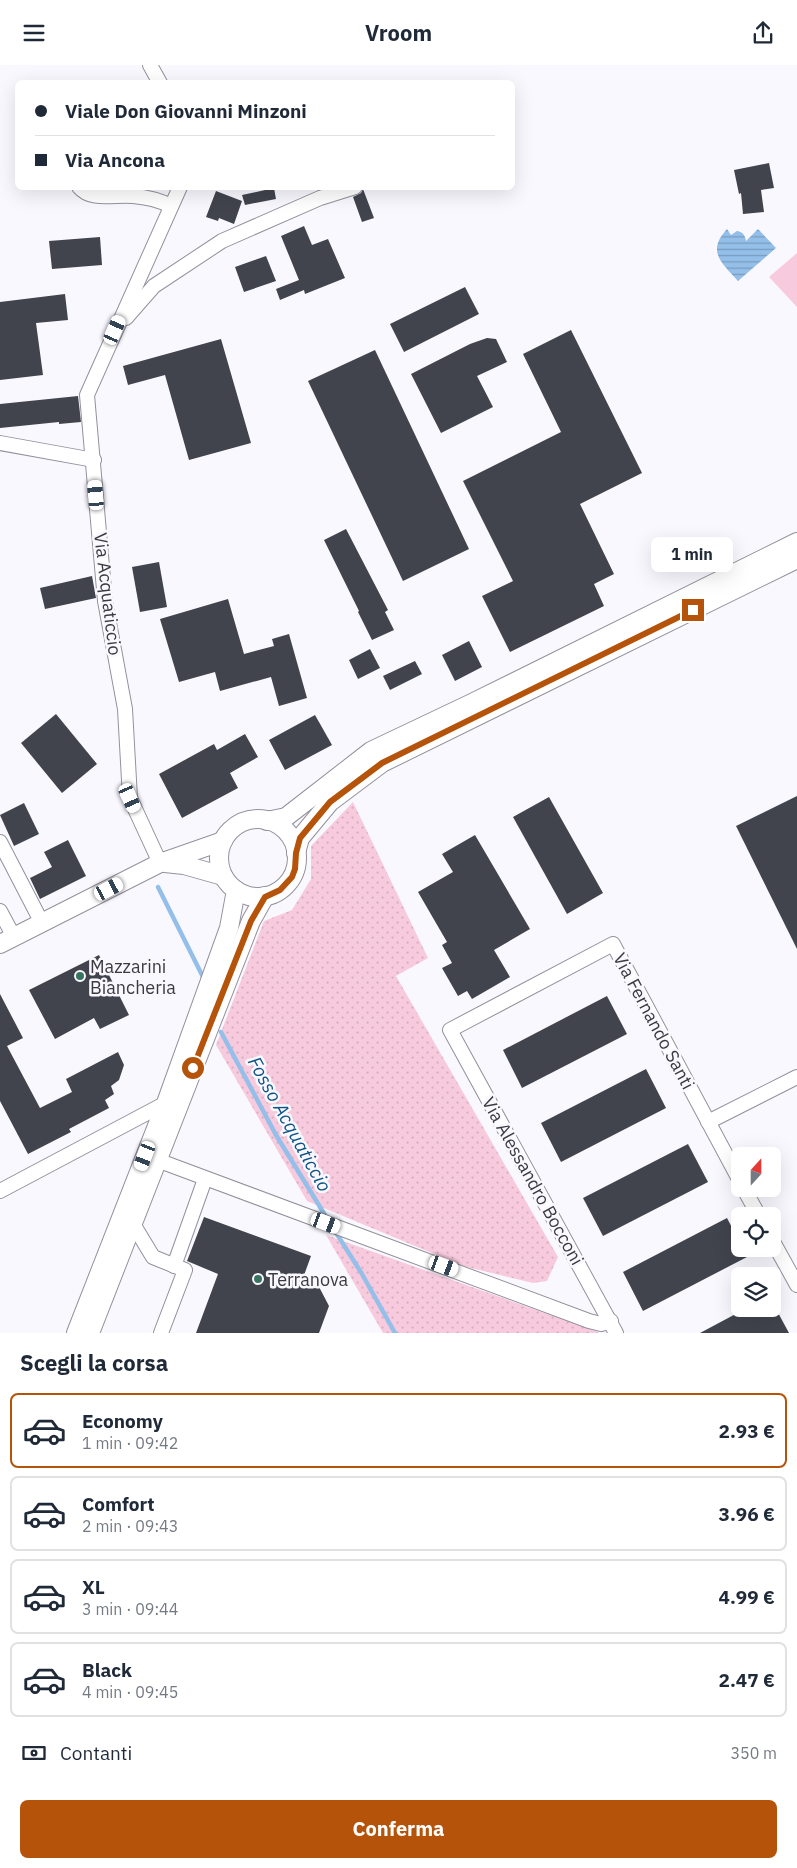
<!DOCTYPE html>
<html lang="it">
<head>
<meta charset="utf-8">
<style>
  body { margin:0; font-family:"IBM Plex Sans",sans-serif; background:#f2f2f3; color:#1f2937; height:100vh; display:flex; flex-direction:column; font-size:19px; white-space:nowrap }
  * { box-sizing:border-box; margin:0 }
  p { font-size:16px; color:#747a83 }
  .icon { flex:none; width:28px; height:28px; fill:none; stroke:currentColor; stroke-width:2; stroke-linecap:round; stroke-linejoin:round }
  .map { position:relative; height:1268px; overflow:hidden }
  .panel { display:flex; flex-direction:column; background:#fff; flex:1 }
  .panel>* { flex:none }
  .top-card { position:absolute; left:15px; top:15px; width:500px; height:110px; border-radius:8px; box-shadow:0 5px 20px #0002; display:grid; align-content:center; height:110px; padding:0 20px; background:#fff }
  .needle { width:32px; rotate:21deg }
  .tools { position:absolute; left:731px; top:1082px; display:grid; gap:10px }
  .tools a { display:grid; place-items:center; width:50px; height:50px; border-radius:8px; background:#fff; box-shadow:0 5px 20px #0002; font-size:25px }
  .end { position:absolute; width:22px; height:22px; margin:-11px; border:6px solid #b45309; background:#fff; box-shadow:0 0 0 2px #fff }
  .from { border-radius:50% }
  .bubble { position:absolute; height:35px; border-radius:8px; background:#fff; box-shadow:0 5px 20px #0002; font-size:16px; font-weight:800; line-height:35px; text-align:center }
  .car { position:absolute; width:15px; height:30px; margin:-15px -8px; border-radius:6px; box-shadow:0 0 4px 1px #0007; background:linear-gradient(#fff 24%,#345 0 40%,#fff 0 76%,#345 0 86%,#fff 0) }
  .top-card b { display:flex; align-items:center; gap:18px; height:48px; font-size:19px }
  .top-card b+b { border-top:1px solid #e0e1e3 }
  .top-card i { width:12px; height:12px; background:#1f2937 }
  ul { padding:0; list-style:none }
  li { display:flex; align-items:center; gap:15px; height:75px; margin:0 10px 8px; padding:0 10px; border:2px solid #e0e1e3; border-radius:8px }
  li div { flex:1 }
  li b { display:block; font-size:19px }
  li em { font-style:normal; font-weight:800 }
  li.selected { border-color:#b45309 }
  li>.icon { width:45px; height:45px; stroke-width:1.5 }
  h2 { padding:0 20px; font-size:22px; line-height:60px }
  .pay { display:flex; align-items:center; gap:12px; height:55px; padding:0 20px; font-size:19px }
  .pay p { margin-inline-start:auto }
  .cta { display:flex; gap:10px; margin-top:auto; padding:10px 20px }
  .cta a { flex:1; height:58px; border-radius:8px; background:#b45309; color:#fff; font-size:20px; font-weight:800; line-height:58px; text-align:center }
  header { display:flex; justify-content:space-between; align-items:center; height:65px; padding:0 20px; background:#fff; font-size:22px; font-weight:800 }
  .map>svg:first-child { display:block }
  .grass { fill:url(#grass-dots) }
  .green { fill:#f7cbdd }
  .water { fill:url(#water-rules) }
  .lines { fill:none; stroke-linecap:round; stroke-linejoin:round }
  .stream { stroke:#93bfe9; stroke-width:4.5 }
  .building { fill:#41444d }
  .minor-casing { stroke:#94919c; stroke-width:16 }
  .major-casing { stroke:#94919c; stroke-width:20 }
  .minor { stroke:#fff; stroke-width:14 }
  .major { stroke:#fff; stroke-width:18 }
  .route { stroke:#b45309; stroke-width:6 }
  .poi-dot { fill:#37735e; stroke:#faf8ff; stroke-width:2 }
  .labels { text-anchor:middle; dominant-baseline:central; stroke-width:5; stroke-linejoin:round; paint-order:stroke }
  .street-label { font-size:18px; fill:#3b3a3e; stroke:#faf8ff }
  .poi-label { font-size:18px; fill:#3b3a3e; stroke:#faf8ff; text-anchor:start }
  .water-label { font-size:19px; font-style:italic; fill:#0e5487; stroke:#faf8ff }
</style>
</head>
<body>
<header><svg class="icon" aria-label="menu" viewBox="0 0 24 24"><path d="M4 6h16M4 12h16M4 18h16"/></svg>Vroom<svg class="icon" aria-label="share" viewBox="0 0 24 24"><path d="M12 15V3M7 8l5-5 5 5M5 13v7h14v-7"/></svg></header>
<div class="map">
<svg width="797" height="1268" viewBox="0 0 797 1268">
  <defs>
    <pattern id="grass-dots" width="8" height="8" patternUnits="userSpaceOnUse" patternTransform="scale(1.25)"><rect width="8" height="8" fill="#f7cbdd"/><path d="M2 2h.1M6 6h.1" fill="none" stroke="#d5afbf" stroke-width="1.8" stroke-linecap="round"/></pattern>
    <pattern id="water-rules" width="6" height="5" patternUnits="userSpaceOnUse" patternTransform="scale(1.25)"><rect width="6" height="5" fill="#93bfe9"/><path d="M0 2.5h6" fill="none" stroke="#799cbe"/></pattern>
  </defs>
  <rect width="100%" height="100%" fill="#faf8ff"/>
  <g class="grass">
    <polygon points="353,737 428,893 396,911 558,1192 547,1216 533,1218 463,1201 307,1136 216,980 264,856 292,845 311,814 311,781"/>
    <polygon points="326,1170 598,1267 598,1268 383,1268"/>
  </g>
  <polygon class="green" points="797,188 797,242 769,212"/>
  <path class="water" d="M727,164L731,170L737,166C743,167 745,170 746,176L758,164L776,183L738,216C722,198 706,187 727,164Z"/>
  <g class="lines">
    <g class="stream">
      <polyline points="158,822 204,914"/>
      <polyline points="221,967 276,1070 328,1155"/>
      <polyline points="335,1166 362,1209 395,1268"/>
    </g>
  </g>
  <g class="building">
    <polygon points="769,98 774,123 761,125 764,147 743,149 741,128 739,129 734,105"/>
    <polygon points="274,123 276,134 245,140 242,130"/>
    <polygon points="363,124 374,153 362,157 353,132 361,128"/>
    <polygon points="216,126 242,136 234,159 219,153 218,156 206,152"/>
    <polygon points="304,161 312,180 328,174 345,213 305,229 304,225 280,235 276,224 299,215 281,171"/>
    <polygon points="100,172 102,200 52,204 49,176"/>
    <polygon points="266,191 276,216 244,227 235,202"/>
    <polygon points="465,222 479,249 404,287 390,259"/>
    <polygon points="65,229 68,255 36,258 43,310 0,315 0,237"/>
    <polygon points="571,265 642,408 580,439 614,509 594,519 604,541 510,587 482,531 513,516 463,416 561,367 523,289"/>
    <polygon points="487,273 496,274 507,297 477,311 493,342 441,368 411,309 470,279"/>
    <polygon points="221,274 251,378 189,395 165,310 128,320 123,301"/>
    <polygon points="375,285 469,484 403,516 308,316"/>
    <polygon points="78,331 81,357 59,359 59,357 0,363 0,339"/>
    <polygon points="346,464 388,545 385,547 394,565 372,575 358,547 359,546 324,475"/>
    <polygon points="159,497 167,542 140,547 132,502"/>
    <polygon points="92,511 96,533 45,544 40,523"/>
    <polygon points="228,534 244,589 274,581 272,574 289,569 307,633 279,641 271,612 220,626 215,607 179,617 160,554"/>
    <polygon points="469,576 482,602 455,616 442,590"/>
    <polygon points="370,584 380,603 358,614 349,595"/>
    <polygon points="415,596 422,609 390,625 383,611"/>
    <polygon points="56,649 97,699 62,728 21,678"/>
    <polygon points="315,650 332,680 285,705 269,675"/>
    <polygon points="245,669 258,692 230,708 238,723 182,753 159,709 214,679 217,685"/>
    <polygon points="797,731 797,884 736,761"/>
    <polygon points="549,732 603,828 567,849 513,752"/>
    <polygon points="24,738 39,769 14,781 0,750"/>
    <polygon points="475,770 530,864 494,885 510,912 472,934 467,926 458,931 442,903 452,898 442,880 447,877 418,827 453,807 442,789"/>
    <polygon points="68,775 86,811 40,834 30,813 52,802 44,787"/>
    <polygon points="99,890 129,950 100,964 94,953 55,974 29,925"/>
    <polygon points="0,929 23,973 7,981 40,1043 72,1027 66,1014 118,987 124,1000 119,1015 111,1021 114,1029 105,1035 109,1043 69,1064 71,1067 28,1089 0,1036"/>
    <polygon points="607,931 627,969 522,1023 503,985"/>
    <polygon points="646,1004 666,1043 561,1097 541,1058"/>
    <polygon points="688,1079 708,1117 603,1171 583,1133"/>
    <polygon points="204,1152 311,1191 303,1213 317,1218 329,1241 319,1268 196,1268 218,1209 187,1196"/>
    <polygon points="727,1153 740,1178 740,1184 743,1184 747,1192 643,1246 623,1207"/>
    <polygon points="745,1244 776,1244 789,1268 700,1268"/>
  </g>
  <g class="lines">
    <defs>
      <g id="minor">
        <polyline points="150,0 160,18"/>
        <path d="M79,122C91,137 116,129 133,131C146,132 159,135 171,141"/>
        <polyline points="126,253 154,221 222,176 320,133 355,122"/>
        <polyline points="0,378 94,395"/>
        <polyline points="0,777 42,858"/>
        <polyline points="160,798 130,733 125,644 105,536 87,330 180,122"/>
        <polyline points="0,846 14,872"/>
        <polyline points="708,1057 797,1012"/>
        <polyline points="157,1095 589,1256 601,1259 611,1256"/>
        <polyline points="744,1124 759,1151"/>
        <polyline points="0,1126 166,1038"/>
        <polyline points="133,1159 153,1192 185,1205 161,1268"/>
        <polyline points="772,1175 797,1220"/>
        <polyline points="174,1201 205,1114"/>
        <polyline points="616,1268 450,965 613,879 740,1116"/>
      </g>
      <g id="major">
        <circle cx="258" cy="793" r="39"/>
        <polyline points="267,756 286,752 371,686 470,639 797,477"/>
        <polyline points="296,788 300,773 330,737 382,698 797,494"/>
        <polyline points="165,798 184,800 223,811"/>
        <polyline points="0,879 160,798 223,776"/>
        <polyline points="76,1268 166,1038 229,863 236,825"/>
        <polyline points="90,1268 251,856 265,831"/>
      </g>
    </defs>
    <use href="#minor" class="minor-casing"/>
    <use href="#major" class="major-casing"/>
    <use href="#minor" class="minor"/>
    <use href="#major" class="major"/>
  </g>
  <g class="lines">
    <polyline class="route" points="193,1003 251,856 265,832 280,825 292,812 295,804 296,788 300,773 330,737 382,698 693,545"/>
  </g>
  <g class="poi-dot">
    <circle cx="80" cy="911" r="5"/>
    <circle cx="258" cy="1214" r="5"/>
  </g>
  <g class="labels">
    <g class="street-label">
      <text transform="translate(108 529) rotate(83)">Via Acquaticcio</text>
      <text transform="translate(654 956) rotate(62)">Via Fernando Santi</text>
      <text transform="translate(533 1116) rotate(61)">Via Alessandro Bocconi</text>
    </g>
    <g class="poi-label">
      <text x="90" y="901">Mazzarini<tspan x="90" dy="21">Biancheria</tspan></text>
      <text x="268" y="1214">Terranova</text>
    </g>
    <g class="water-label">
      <text transform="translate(290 1059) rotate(61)">Fosso Acquaticcio</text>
    </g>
  </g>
</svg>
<div class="tools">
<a><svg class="needle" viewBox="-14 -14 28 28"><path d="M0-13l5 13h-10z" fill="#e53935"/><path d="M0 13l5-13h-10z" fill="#747a83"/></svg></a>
<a><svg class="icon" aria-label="locate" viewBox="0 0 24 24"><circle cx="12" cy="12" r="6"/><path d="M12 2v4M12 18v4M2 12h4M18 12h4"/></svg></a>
<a><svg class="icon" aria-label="layers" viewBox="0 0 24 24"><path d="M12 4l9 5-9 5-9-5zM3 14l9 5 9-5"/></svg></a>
</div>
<i class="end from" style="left:193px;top:1003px"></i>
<i class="end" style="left:693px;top:545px"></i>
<div class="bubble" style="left:651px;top:472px;width:82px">1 min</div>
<i class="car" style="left:115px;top:265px;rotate:24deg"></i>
<i class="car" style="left:96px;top:430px;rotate:355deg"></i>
<i class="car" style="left:130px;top:733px;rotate:156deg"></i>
<i class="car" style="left:109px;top:824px;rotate:63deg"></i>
<i class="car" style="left:145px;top:1091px;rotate:201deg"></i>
<i class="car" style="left:326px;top:1158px;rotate:110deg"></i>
<i class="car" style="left:444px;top:1201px;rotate:110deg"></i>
<div class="top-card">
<b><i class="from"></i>Viale Don Giovanni Minzoni</b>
<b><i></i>Via Ancona</b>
</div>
</div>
<section class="panel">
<h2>Scegli la corsa</h2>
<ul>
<li class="selected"><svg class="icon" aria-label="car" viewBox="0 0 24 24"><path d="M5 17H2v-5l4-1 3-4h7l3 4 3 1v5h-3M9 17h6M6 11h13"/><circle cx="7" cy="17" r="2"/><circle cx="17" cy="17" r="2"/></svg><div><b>Economy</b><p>1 min · 09:42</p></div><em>2.93 €</em></li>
<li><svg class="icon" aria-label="car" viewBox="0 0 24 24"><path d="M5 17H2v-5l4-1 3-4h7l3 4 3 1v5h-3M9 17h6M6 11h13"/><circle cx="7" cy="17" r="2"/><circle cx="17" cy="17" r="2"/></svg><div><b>Comfort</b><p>2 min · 09:43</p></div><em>3.96 €</em></li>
<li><svg class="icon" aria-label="car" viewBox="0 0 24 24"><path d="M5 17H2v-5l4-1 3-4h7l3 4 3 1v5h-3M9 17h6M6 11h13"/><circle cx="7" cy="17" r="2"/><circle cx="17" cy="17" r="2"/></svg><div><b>XL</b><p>3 min · 09:44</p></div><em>4.99 €</em></li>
<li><svg class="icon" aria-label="car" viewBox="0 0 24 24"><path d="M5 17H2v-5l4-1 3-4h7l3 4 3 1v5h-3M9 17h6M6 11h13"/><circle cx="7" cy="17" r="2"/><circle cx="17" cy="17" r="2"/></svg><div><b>Black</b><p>4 min · 09:45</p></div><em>2.47 €</em></li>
</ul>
<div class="pay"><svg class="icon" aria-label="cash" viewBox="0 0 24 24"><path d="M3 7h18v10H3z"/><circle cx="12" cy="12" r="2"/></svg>Contanti<p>350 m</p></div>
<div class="cta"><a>Conferma</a></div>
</section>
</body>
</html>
